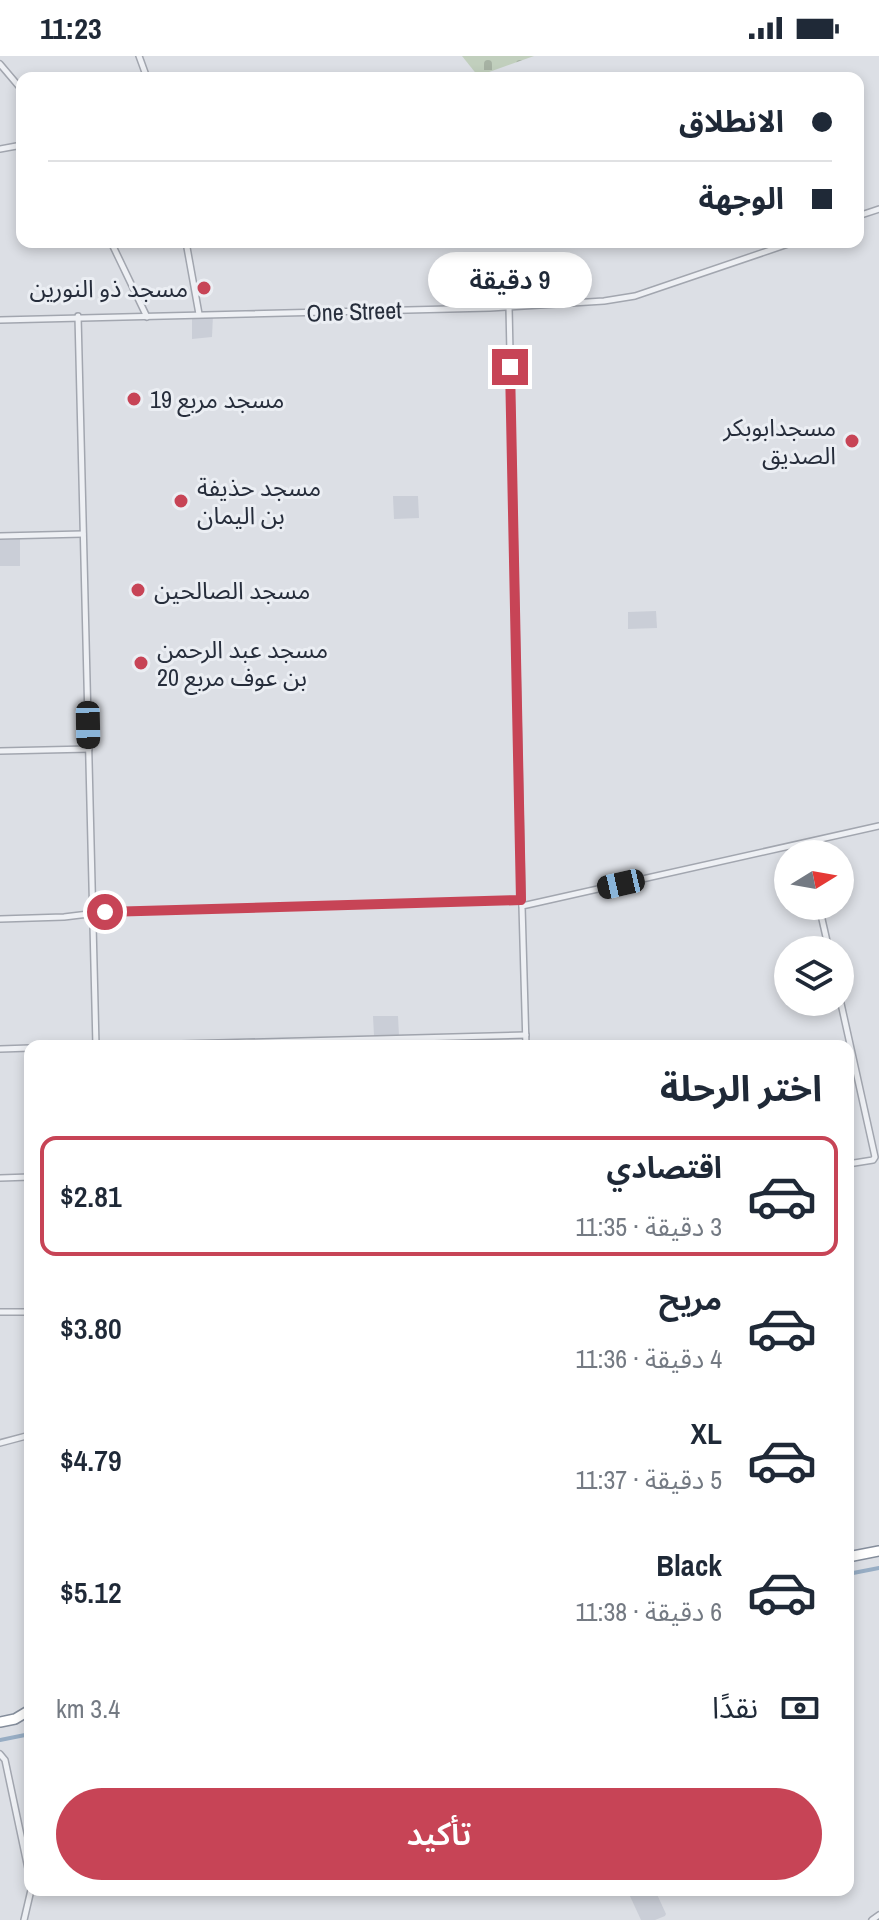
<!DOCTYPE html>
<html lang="ar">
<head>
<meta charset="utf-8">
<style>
  body { margin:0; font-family:"Archivo Narrow","Noto Sans Arabic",sans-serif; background:#f2f2f3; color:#1f2937; direction:rtl; height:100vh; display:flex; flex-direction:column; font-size:30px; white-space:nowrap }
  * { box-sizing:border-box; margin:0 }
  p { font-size:26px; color:#747a83 }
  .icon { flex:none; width:44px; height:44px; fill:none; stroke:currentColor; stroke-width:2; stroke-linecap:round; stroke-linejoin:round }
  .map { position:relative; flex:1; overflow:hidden; direction:ltr }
  .details { position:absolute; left:24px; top:984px; width:830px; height:856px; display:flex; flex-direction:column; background:#fff; border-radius:16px; box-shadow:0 4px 12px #0003; direction:rtl }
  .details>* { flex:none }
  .top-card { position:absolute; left:16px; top:16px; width:848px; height:176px; border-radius:16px; box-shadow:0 4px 12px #0003; direction:rtl; display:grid; align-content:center; height:176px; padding:0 32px; background:#fff }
  .needle { width:52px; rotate:79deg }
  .controls { position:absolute; left:774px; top:784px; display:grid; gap:16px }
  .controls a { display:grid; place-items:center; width:80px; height:80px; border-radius:50%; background:#fff; box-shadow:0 4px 12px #0003; font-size:40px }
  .end { position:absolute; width:36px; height:36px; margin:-18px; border:10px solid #c74456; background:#fff; box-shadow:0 0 0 4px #fff }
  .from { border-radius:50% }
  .bubble { position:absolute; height:56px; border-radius:28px; background:#fff; box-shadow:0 4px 12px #0003; font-size:26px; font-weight:600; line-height:56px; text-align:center; direction:rtl }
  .car { position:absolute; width:24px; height:48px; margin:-24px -12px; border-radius:10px; box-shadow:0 0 6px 2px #0007; background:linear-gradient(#222 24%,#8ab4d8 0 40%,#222 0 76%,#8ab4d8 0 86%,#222 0) }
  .top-card b { display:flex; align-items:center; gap:28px; height:76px; font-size:30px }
  .top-card b+b { border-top:2px solid #e0e1e3 }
  .top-card i { width:20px; height:20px; background:#1f2937 }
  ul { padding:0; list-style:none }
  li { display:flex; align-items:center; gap:24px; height:120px; margin:0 16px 12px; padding:0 16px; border:4px solid transparent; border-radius:16px }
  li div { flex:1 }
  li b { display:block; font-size:30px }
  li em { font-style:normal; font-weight:600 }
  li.selected { border-color:#c74456 }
  li>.icon { width:72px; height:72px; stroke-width:1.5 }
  h2 { padding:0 32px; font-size:36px; line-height:96px }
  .pay { display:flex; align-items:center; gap:20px; height:88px; padding:0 32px; font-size:30px }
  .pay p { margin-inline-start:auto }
  .cta { display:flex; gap:16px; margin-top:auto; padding:16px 32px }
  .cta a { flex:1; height:92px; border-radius:48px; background:#c74456; color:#fff; font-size:32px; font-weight:600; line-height:92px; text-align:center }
  .status { display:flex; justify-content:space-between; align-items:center; height:56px; padding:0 40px; background:#fff; direction:ltr }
  .status svg { height:22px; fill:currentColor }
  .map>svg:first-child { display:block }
  .built { fill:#caced7 }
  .cemetery { fill:url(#cemetery-stones) }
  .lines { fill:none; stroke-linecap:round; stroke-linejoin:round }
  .canal { stroke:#97adc4; stroke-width:4 }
  .tertiary-casing { stroke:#a2a6af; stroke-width:8 }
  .trunk-casing { stroke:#848d9b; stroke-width:12 }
  .tertiary { stroke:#eef0f4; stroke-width:5 }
  .trunk { stroke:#fff; stroke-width:9 }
  .route { stroke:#c74456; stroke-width:10 }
  .poi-dot { fill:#c74456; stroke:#ebeef3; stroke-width:3 }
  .labels { text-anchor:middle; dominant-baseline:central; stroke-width:6; stroke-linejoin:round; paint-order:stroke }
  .poi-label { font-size:24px; fill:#262d3b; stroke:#ebeef3; text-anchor:start }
  .street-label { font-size:24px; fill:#262d3b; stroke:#ebeef3 }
</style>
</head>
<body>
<div class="status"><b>11:23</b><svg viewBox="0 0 49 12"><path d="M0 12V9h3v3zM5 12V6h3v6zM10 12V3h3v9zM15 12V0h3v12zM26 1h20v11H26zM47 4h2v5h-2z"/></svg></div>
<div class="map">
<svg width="879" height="1864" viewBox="0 0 879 1864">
  <defs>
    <pattern id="cemetery-stones" width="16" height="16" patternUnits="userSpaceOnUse" patternTransform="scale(2)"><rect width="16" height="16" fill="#c1cfbd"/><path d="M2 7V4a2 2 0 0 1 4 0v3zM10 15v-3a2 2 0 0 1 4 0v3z" fill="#a6b2a3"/></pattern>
  </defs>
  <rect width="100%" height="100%" fill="#dcdfe5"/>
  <g class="built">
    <polygon points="213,259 212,281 192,283 192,260"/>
    <polygon points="393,440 418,440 419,462 394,463"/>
    <polygon points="20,483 20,510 0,510 0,484"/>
    <polygon points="656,555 657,572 628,573 628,556"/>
    <polygon points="373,960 398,960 399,980 374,980"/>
    <polygon points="636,1834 655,1834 666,1858 665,1860 655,1864 641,1864 629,1838"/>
  </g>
  <polygon class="cemetery" points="462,0 534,0 478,20"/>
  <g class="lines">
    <g class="canal">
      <polyline points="848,1518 879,1512"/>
      <polyline points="0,1684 30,1678"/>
    </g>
    <defs>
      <g id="tertiary">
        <polyline points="139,0 147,22"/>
        <polyline points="0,8 22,34"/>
        <polyline points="0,93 22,89"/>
        <polyline points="858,160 879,153"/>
        <polyline points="111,186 147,261"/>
        <polyline points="186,186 199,258"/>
        <polyline points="509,251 522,850"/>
        <polyline points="78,260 96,990"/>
        <polyline points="0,264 490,252 604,245 635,240 794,186"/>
        <polyline points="0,480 83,478"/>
        <polyline points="0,695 89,693"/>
        <polyline points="819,850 829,894"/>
        <polyline points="0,863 64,861 105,856 521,844"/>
        <polyline points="840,943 875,1101 873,1104 848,1108"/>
        <polyline points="107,990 526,979"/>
        <polyline points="526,990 522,850 879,770"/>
        <polyline points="0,993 30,992"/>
        <polyline points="0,1122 30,1121"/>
        <polyline points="0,1256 30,1256"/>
        <polyline points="0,1387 30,1379"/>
        <polyline points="0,1698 5,1704 30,1822"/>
        <polyline points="24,1864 31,1834"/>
        <polyline points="872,1864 879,1859"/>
      </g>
      <g id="trunk">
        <polyline points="848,1501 879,1495"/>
        <polyline points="0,1666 15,1663 30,1654"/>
      </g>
    </defs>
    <use href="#tertiary" class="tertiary-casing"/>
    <use href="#trunk" class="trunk-casing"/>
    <use href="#tertiary" class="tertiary"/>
    <use href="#trunk" class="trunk"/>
  </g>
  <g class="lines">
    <polyline class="route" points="105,856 521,844 510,311"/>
  </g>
  <g class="poi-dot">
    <circle cx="204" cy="232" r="8"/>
    <circle cx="134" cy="343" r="8"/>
    <circle cx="852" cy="385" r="8"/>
    <circle cx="181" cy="445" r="8"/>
    <circle cx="138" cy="534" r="8"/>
    <circle cx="141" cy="607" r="8"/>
  </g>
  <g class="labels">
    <g class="poi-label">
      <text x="188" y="232" text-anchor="end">مسجد ذو النورين</text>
      <text x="150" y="343">مسجد مربع 19</text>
      <text x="836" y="371" text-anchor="end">مسجدابوبكر<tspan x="836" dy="28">الصديق</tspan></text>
      <text x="197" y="431">مسجد حذيفة<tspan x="197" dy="28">بن اليمان</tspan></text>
      <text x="154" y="534">مسجد الصالحين</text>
      <text x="157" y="593">مسجد عبد الرحمن<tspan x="157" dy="28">بن عوف مربع 20</tspan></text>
    </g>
    <g class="street-label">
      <text transform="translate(354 255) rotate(-2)">One Street</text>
    </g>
  </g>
</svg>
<div class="controls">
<a><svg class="needle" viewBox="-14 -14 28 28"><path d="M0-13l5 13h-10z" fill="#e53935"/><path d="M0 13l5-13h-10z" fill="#747a83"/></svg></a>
<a><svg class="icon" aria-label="layers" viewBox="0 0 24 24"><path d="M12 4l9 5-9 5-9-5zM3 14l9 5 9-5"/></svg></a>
</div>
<i class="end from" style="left:105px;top:856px"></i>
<i class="end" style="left:510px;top:311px"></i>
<div class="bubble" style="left:428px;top:196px;width:164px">9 دقيقة</div>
<i class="car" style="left:88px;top:669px;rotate:179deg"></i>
<i class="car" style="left:621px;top:828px;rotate:257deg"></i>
<div class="top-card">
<b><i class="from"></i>الانطلاق</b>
<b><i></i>الوجهة</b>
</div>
<section class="details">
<h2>اختر الرحلة</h2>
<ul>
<li class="selected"><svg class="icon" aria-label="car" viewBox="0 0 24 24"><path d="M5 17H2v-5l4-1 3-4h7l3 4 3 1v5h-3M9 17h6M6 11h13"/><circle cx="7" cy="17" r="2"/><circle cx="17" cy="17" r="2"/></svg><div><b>اقتصادي</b><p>3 دقيقة · 11:35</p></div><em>$2.81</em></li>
<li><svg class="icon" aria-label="car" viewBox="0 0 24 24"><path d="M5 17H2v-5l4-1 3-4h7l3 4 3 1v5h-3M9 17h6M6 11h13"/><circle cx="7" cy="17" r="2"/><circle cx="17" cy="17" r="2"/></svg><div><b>مريح</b><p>4 دقيقة · 11:36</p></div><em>$3.80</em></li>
<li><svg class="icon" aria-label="car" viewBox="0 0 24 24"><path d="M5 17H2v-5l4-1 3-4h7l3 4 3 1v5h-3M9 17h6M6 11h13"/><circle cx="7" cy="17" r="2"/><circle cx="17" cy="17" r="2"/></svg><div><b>XL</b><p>5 دقيقة · 11:37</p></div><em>$4.79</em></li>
<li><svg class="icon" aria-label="car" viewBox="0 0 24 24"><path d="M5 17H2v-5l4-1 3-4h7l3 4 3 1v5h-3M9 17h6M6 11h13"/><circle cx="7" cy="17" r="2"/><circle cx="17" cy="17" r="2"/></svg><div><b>Black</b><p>6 دقيقة · 11:38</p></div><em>$5.12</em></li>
</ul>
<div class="pay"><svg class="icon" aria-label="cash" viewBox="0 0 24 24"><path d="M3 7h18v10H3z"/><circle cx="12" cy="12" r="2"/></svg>نقدًا<p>3.4 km</p></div>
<div class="cta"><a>تأكيد</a></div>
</section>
</div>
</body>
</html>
